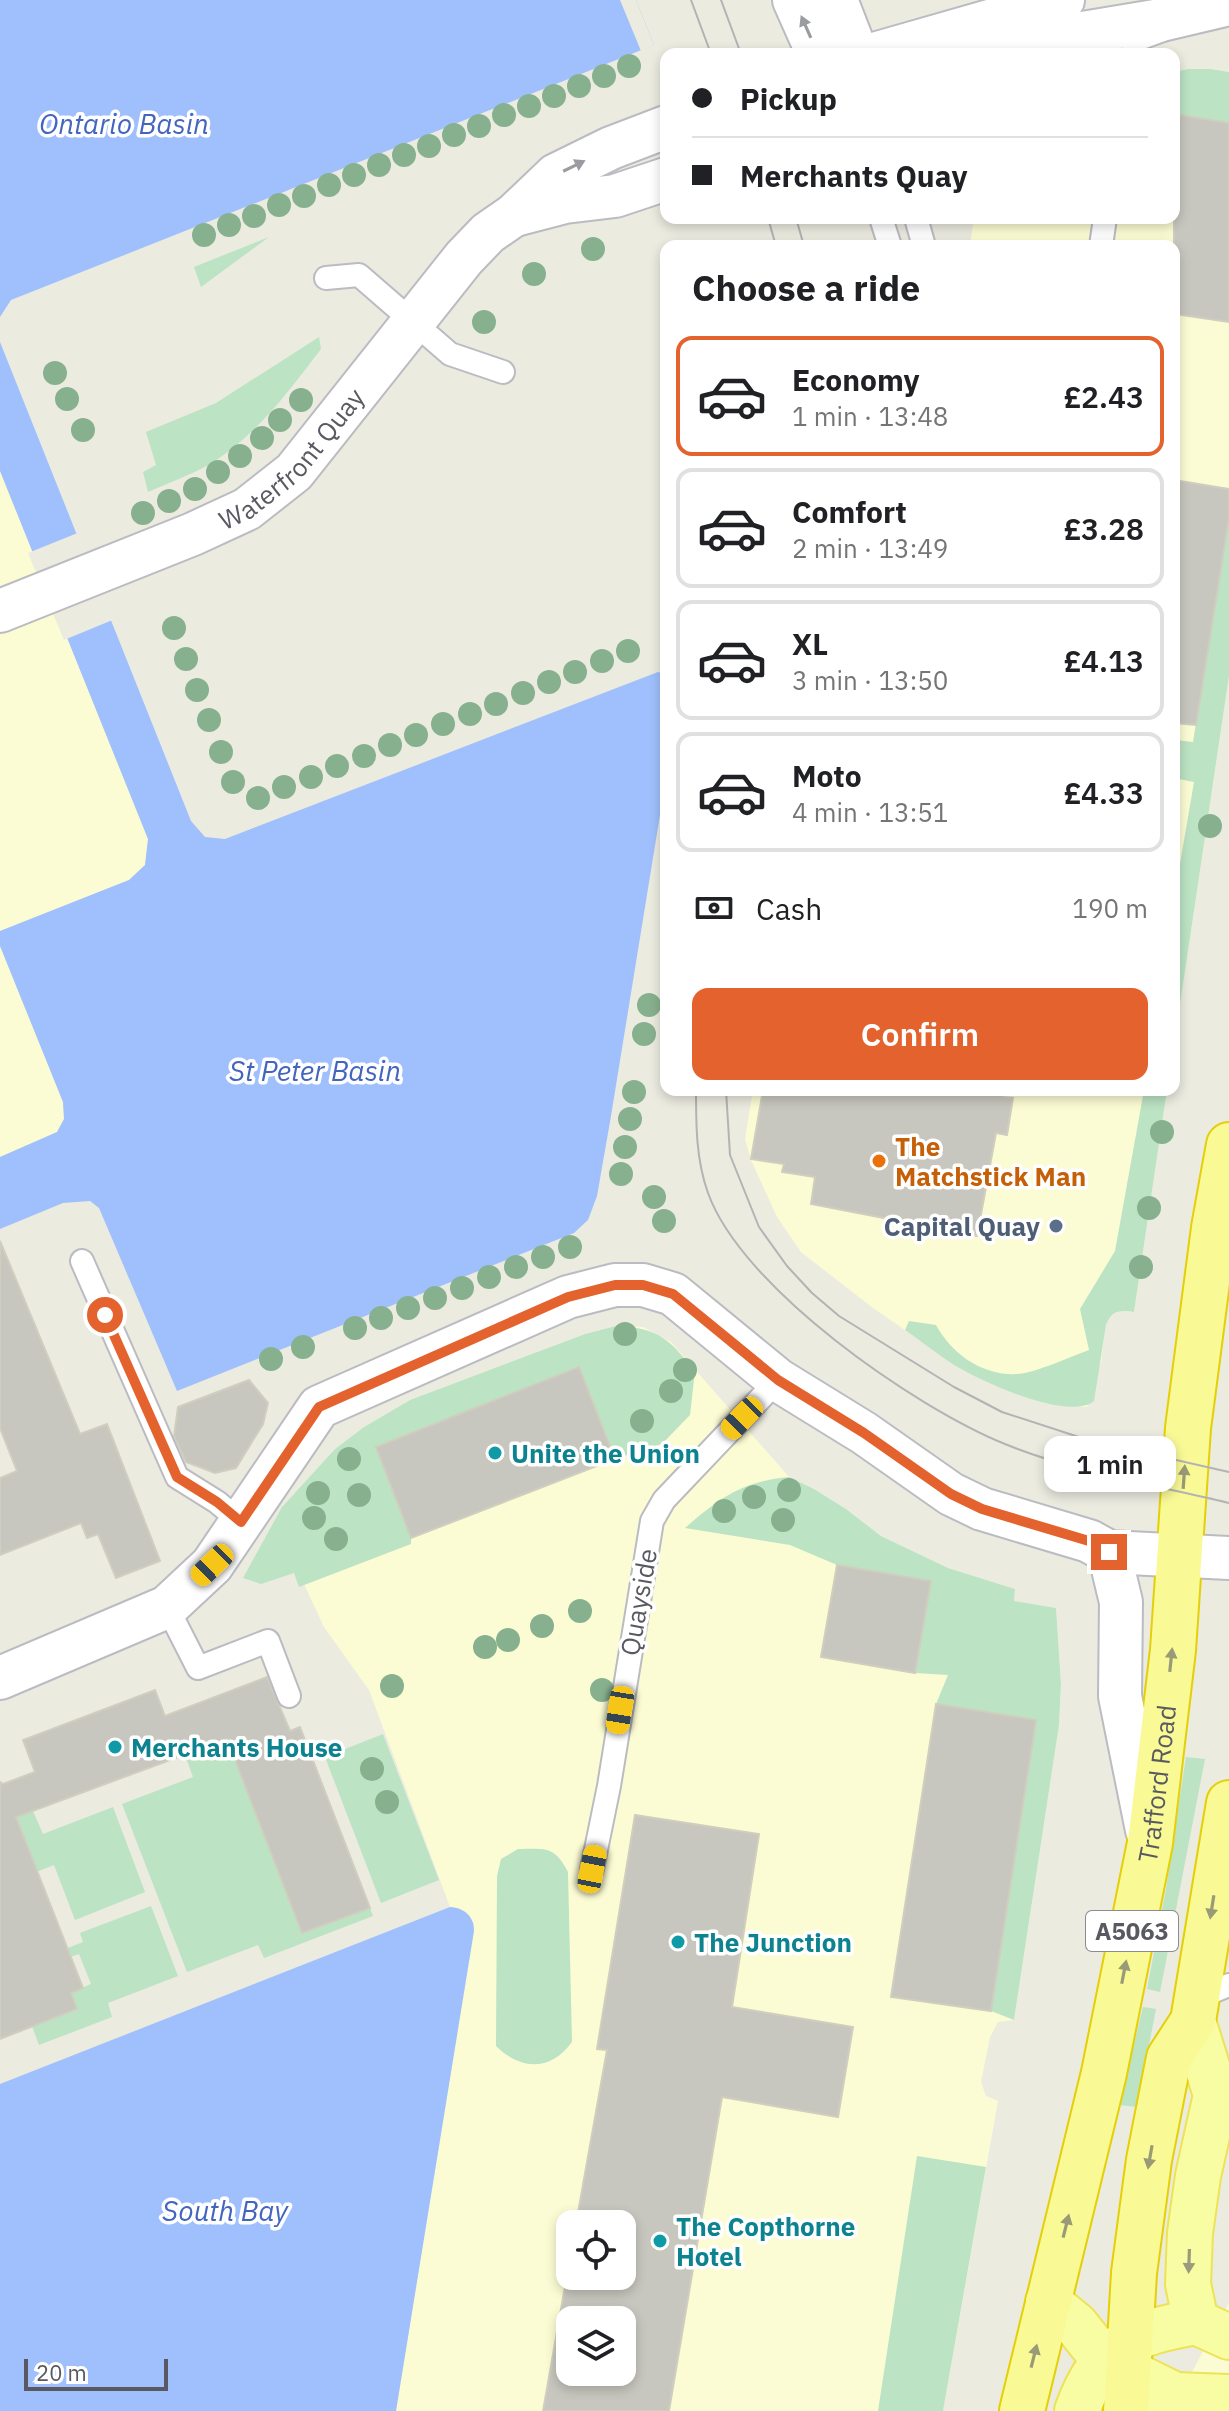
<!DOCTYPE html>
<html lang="en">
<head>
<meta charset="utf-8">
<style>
  body { margin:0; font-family:"IBM Plex Sans",sans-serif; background:#f2f2f2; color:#202124; height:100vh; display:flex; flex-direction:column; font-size:30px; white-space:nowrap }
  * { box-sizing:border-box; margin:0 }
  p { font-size:26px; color:#757577 }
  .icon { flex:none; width:44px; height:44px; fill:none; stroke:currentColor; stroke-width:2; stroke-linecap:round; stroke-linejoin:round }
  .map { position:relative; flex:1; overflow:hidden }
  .sheet { position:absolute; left:660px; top:240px; width:520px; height:856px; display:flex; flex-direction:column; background:#fff; border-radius:16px; box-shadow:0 4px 12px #0003 }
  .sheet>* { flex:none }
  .guide { position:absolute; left:660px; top:48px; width:520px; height:176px; border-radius:16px; box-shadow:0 4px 12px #0003; display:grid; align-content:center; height:176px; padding:0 32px; background:#fff }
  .tools { position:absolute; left:556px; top:2210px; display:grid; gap:16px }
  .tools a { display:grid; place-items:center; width:80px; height:80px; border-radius:16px; background:#fff; box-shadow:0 4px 12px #0003; font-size:40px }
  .scale { position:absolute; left:24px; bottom:20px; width:144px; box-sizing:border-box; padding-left:8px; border:4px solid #595a61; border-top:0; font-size:22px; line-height:28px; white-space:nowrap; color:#595a61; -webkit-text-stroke:6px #fff; paint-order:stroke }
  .end { position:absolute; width:36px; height:36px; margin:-18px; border:10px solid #e4622d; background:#fff; box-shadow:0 0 0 4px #fff }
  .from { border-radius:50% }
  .bubble { position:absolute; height:56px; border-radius:16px; background:#fff; box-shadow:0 4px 12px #0003; font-size:26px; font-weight:600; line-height:56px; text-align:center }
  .car { position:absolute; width:24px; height:48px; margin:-24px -12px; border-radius:10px; box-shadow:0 0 6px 2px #0007; background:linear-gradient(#f5c518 24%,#345 0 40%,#f5c518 0 76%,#345 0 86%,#f5c518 0) }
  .guide b { display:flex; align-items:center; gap:28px; height:76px; font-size:30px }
  .guide b+b { border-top:2px solid #e0e0e0 }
  .guide i { width:20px; height:20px; background:#202124 }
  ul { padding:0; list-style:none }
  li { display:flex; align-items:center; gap:24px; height:120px; margin:0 16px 12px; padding:0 16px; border:4px solid #e0e0e0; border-radius:16px }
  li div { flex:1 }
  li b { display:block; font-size:30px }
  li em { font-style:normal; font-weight:600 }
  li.current { border-color:#e4622d }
  li>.icon { width:72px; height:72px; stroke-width:1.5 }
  h2 { padding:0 32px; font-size:36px; line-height:96px }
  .pay { display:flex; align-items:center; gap:20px; height:88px; padding:0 32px; font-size:30px }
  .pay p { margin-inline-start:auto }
  .primary-button { display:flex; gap:16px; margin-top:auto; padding:16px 32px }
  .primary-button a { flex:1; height:92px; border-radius:16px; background:#e4622d; color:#fff; font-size:32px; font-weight:600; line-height:92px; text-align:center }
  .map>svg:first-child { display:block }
  .commercial { fill:#fcfcd4; fill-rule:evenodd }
  .green { fill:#bce3c4 }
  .water { fill:#9fc0fc }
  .pier { fill:#ebebe0 }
  .building { fill:#c8c7bf; stroke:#d0cebe; stroke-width:2; fill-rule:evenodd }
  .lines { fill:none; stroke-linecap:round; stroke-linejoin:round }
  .service-casing { stroke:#bbbbc2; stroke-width:26 }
  .minor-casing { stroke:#bbbbc2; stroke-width:46 }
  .primary-casing { stroke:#ede357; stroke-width:48 }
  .trunk-casing { stroke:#e5cf06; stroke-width:48 }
  .service { stroke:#fff; stroke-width:22 }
  .minor { stroke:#fff; stroke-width:42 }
  .primary { stroke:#f8fda4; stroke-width:44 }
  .trunk { stroke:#f9f996; stroke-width:44 }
  .tram { stroke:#b3b3b4; stroke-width:2 }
  .tree { fill:#87b18e }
  .oneway { fill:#9b9ca0 }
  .oneway2 { fill:#999a76 }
  .oneway3 { fill:#999b7c }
  .route { stroke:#e4622d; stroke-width:10 }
  .food-dot { fill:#e8710a; stroke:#fff; stroke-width:3 }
  .service-dot { fill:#5c6f8a; stroke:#fff; stroke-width:3 }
  .culture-dot { fill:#0f9aa8; stroke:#fff; stroke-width:3 }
  .labels { text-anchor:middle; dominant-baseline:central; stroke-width:7; stroke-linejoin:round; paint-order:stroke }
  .shield { fill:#fff; stroke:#8b8c90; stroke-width:2 }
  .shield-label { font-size:24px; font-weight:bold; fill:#595a61 }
  .street-label { font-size:26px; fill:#595a61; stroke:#fff }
  .food-label { font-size:26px; font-weight:bold; fill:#c56008; stroke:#fff; text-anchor:start }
  .service-label { font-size:26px; font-weight:bold; fill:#4e5e75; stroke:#fff; text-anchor:end }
  .culture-label { font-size:26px; font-weight:bold; fill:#0d838f; stroke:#fff; text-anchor:start }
  .water-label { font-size:28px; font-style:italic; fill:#4365be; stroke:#fff }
</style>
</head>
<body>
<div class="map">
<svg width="1229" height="2411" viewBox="0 0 1229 2411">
  <rect width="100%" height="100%" fill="#ebebe0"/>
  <g class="commercial">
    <polygon points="1188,69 1211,69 1229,72 1229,676 1174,1045 1174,246 970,246 973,224 960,221 960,218 1174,218 1174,72"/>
    <polygon points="0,471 148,839 145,865 129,880 0,931"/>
    <polygon points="0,946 63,1102 64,1119 57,1132 0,1157"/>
    <polygon points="753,1090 1167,1090 1134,1312 1119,1310 1110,1315 1106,1325 1101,1361 1087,1407 1049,1404 1034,1400 963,1370 873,1308 801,1252 777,1217 751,1160 745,1139"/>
    <path d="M616,1326L643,1327L671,1342L789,1477L814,1489L846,1509L881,1536L948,1568L1015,1589L1014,1601L1056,1608L1061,1684L1059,1725L1014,2020L998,2022L990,2037L981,2082L986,2096L998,2101L943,2411H396L474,1923L459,1908L450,1907L369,1690L324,1627L297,1569L282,1507L335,1449L364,1427L410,1400L585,1334ZM570,2224H622V2276H570ZM570,2320H622V2372H570Z"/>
    <polygon points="1229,2303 1229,2411 1171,2411"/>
  </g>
  <g class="green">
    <polygon points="1188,69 1211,69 1229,72 1229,123 1174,114 1174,72"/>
    <polygon points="269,237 201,287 194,267"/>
    <path d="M319,337L321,349C288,392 257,435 210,464C191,475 168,483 148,492L143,472L156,465L146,432L216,403Z"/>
    <polygon points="1229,518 1229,676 1174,1045 1174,899 1194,782 1179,779 1176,740 1193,742"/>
    <path d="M1144,1090H1167L1134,1312C1119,1310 1112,1310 1106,1325L1094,1401C1069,1421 988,1384 963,1370C943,1359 924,1343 905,1330L909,1321L936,1325C952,1354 982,1376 1018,1374C1038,1372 1069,1357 1089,1350L1080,1309L1115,1251Z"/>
    <path d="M616,1326C659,1328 668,1338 695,1371L690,1415L662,1444L615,1459L579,1368L376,1447L411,1538V1544L299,1587L294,1573L261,1584L243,1578L282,1507L335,1449L364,1427L410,1400L585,1334Z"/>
    <path d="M789,1477L814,1489L846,1509L881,1536L948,1568L1015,1589L1014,1601L1056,1608L1061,1684L1059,1725L1014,2020L991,2011L1035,1720L936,1704L948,1675L915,1673L930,1581L837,1565L790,1545L685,1528C719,1498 743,1481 789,1477Z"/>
    <polygon points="285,1717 290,1731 233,1753 302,1933 370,1908 373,1916 264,1958 258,1945 187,1972 122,1804 193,1777 185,1755"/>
    <polygon points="383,1734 439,1880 381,1903 325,1757"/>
    <polygon points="1186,1757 1205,1759 1160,1992 1147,1989 1166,1889"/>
    <polygon points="113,1807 145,1892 75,1920 54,1865 18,1879 0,1824 33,1811 43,1834"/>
    <path d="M518,1849C545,1849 554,1845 568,1872L572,2042C551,2071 521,2071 496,2046L497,1876L501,1859Z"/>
    <polygon points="151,1906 178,1976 108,2003 112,2017 39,2045 32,2026 77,2010 71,1993 91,1984 79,1954 59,1961 55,1953 83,1942 80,1933"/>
    <polygon points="1143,2007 1156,2009 1137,2107 1119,2105"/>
    <polygon points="917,2156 986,2167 943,2411 878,2411"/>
  </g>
  <g class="water">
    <polygon points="0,0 636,0 654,45 11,300 0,317"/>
    <polygon points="0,342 191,821 205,837 225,839 658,672 666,674 666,778 611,1116 597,1196 588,1220 574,1233 177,1391 99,1208 90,1201 63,1203 0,1229 0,1157 57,1132 64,1119 63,1102 0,946 0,931 129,880 145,865 148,839 0,471"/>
    <path d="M450,1907C464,1908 474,1916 474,1931L396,2411H0V2084Z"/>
  </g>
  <g class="pier">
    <polygon points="620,0 636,0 654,45 641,51"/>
    <polygon points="80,532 115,619 64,640 28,553"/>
  </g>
  <g class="building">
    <polygon points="1174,114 1229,123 1229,322 1174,314"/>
    <polygon points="1174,480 1229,489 1229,518 1196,725 1174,723"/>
    <polygon points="763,1090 1004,1090 1003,1097 1013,1098 1007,1135 996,1133 977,1236 811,1204 815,1177 782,1172 784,1164 751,1159"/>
    <polygon points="0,1241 80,1434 107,1424 160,1561 116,1578 98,1534 87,1538 81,1523 0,1555 0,1478 17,1471 0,1428"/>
    <polygon points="579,1367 615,1459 411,1538 376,1447"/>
    <polygon points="249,1380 268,1403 263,1424 236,1468 215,1473 186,1462 174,1436 178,1407"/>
    <polygon points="837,1565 931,1581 915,1673 821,1657"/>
    <polygon points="267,1677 290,1731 300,1727 370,1908 302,1933 227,1739 16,1817 83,1988 71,1993 77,2009 0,2039 0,1782 3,1784 35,1772 23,1740 155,1690 165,1716"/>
    <polygon points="936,1704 1036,1720 991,2011 891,1997"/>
    <path d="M635,1815L759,1834L732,2007L853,2027L838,2117L722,2097L669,2411H543L570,2258V2276H622V2224H576L607,2050L597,2049ZM570,2320H622V2372H570Z"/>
  </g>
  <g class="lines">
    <defs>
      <g id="service">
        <polyline points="881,218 890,246"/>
        <polyline points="916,218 924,246"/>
        <polyline points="1101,246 1105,218"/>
        <polyline points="326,278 359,275 450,354 503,372"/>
        <polyline points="82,1261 177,1477 217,1502 241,1522"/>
        <polyline points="167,1607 198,1668 268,1641 289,1696"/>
        <polyline points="592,1869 609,1786 652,1521 664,1500 778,1380"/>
        <polyline points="1197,1998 1229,1985"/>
      </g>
      <g id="minor">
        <polyline points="794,0 818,54"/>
        <polyline points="836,0 857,54"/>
        <polyline points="1134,30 1161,20 1229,4"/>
        <polyline points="874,54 1063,0"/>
        <polyline points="956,54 1161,20"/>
        <polyline points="515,215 565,202 615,196 666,179"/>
        <path id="s1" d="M0,611L193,534L247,509L294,472L464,258L488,233L514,215L556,175L611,148L666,127"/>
        <polyline points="1109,1552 1121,1602 1120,1696 1147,1830"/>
        <polyline points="0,1678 167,1607 212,1565 319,1407 568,1297 615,1285 643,1285 673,1294 778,1380 864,1433 951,1494 982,1509 1089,1541 1109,1552 1229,1558"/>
      </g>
      <g id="primary">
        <polyline points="1193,2021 1216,2095 1198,2176 1190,2233 1188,2284 1196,2322"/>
        <polyline points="1048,2302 1076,2325 1104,2360 1175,2395"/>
        <polyline points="1196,2322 1229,2337"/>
        <polyline points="1148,2401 1175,2395 1229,2397"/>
        <path d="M1077,2411C1100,2346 1132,2333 1196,2322"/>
      </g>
      <g id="trunk">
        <path id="s2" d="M1022,2411L1104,2073L1150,1843L1173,1650L1188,1428L1214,1228L1229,1145"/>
        <polyline points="1126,2411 1134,2273 1149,2160 1169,2058 1193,2021 1229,1803"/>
      </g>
    </defs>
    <use href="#service" class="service-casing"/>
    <use href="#minor" class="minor-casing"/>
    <use href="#primary" class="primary-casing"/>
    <use href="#trunk" class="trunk-casing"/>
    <use href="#service" class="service"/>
    <use href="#minor" class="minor"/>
    <use href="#primary" class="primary"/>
    <use href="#trunk" class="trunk"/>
    <g class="tram">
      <polyline points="691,0 711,54"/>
      <polyline points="721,0 741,54"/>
      <polyline points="768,218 776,246"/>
      <polyline points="796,218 804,246"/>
      <path d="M696,1090C696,1124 696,1160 708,1193C742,1288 914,1407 1005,1444C1076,1473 1155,1485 1229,1503"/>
      <polyline points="726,1090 730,1155 759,1227 787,1266 812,1293 839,1316 954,1387 1002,1412 1088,1440 1229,1472"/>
    </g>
  </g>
  <g class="tree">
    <circle cx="629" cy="66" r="12"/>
    <circle cx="604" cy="76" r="12"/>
    <circle cx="579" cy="86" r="12"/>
    <circle cx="554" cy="96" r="12"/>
    <circle cx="529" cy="106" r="12"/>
    <circle cx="504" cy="115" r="12"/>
    <circle cx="479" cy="126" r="12"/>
    <circle cx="454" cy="135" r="12"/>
    <circle cx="429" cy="146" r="12"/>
    <circle cx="404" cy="155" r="12"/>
    <circle cx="379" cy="165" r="12"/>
    <circle cx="354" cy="175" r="12"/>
    <circle cx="329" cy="185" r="12"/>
    <circle cx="304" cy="196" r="12"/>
    <circle cx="279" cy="205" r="12"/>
    <circle cx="254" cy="216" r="12"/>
    <circle cx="229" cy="225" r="12"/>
    <circle cx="204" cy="235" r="12"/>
    <circle cx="593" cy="249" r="12"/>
    <circle cx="534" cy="274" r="12"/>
    <circle cx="484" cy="322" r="12"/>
    <circle cx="55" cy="373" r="12"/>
    <circle cx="67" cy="399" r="12"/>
    <circle cx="301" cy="400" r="12"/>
    <circle cx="280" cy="420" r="12"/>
    <circle cx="83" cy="430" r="12"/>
    <circle cx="262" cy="438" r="12"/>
    <circle cx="240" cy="456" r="12"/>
    <circle cx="218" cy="472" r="12"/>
    <circle cx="195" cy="489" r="12"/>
    <circle cx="169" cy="501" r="12"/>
    <circle cx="143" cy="513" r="12"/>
    <circle cx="174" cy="628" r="12"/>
    <circle cx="628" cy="651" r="12"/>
    <circle cx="186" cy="659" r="12"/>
    <circle cx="602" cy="661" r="12"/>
    <circle cx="575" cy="672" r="12"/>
    <circle cx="549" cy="682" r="12"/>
    <circle cx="197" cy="690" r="12"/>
    <circle cx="523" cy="693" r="12"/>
    <circle cx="496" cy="704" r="12"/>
    <circle cx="470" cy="714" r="12"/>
    <circle cx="209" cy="720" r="12"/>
    <circle cx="443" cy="724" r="12"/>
    <circle cx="416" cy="735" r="12"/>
    <circle cx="390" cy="745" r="12"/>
    <circle cx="221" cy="752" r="12"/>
    <circle cx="364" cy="756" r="12"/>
    <circle cx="337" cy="766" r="12"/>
    <circle cx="311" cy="777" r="12"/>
    <circle cx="233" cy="782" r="12"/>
    <circle cx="284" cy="787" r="12"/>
    <circle cx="258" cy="798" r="12"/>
    <circle cx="1210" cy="826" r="12"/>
    <circle cx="649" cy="1005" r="12"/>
    <circle cx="644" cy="1034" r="12"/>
    <circle cx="634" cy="1092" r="12"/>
    <circle cx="630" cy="1119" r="12"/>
    <circle cx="1162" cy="1132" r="12"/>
    <circle cx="625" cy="1147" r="12"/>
    <circle cx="621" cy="1174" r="12"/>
    <circle cx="654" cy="1197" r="12"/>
    <circle cx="1149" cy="1208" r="12"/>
    <circle cx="664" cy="1221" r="12"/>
    <circle cx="570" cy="1247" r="12"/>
    <circle cx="543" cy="1257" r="12"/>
    <circle cx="516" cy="1267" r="12"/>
    <circle cx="1141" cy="1267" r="12"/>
    <circle cx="489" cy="1277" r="12"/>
    <circle cx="462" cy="1288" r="12"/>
    <circle cx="435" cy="1298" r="12"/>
    <circle cx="408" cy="1308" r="12"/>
    <circle cx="381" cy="1318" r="12"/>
    <circle cx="355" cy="1328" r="12"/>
    <circle cx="625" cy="1334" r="12"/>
    <circle cx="303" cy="1347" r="12"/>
    <circle cx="271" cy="1359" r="12"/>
    <circle cx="685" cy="1370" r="12"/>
    <circle cx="671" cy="1391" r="12"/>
    <circle cx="642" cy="1421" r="12"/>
    <circle cx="349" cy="1459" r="12"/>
    <circle cx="789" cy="1490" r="12"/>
    <circle cx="318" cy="1493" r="12"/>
    <circle cx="359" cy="1495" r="12"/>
    <circle cx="754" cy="1497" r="12"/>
    <circle cx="724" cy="1511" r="12"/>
    <circle cx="314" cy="1518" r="12"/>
    <circle cx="783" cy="1520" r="12"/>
    <circle cx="336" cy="1539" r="12"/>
    <circle cx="580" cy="1611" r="12"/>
    <circle cx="542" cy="1626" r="12"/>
    <circle cx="508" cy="1640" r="12"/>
    <circle cx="485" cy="1647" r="12"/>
    <circle cx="392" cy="1686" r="12"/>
    <circle cx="602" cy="1690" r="12"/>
    <circle cx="372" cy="1769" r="12"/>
    <circle cx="387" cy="1802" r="12"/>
  </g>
  <defs><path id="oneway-solid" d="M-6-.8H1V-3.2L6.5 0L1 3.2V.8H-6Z" transform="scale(2)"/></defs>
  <g class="oneway">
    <use href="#oneway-solid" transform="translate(806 27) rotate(-114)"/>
    <use href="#oneway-solid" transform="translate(574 166) rotate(-26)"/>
  </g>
  <g class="oneway2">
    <use href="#oneway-solid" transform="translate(1184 1477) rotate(-86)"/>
    <use href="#oneway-solid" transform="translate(1171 1660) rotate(-84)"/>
    <use href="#oneway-solid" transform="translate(1212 1907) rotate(99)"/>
    <use href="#oneway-solid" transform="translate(1124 1972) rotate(-79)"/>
    <use href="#oneway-solid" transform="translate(1150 2157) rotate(100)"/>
    <use href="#oneway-solid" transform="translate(1066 2226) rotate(-76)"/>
    <use href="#oneway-solid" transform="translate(1034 2356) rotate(-76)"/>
  </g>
  <use class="oneway3" href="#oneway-solid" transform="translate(1189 2261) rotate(92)"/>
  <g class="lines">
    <polyline class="route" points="105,1315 177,1477 217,1502 241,1522 319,1407 568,1297 615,1285 643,1285 673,1294 778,1380 864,1433 951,1494 982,1509 1089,1541 1109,1552"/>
  </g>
  <circle class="food-dot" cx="879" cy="1161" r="8"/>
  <circle class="service-dot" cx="1056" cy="1226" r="8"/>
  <g class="culture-dot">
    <circle cx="495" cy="1453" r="8"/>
    <circle cx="115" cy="1747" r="8"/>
    <circle cx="678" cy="1942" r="8"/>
    <circle cx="660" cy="2241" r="8"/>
  </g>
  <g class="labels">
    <rect class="shield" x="1086" y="1911" width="92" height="40" rx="6"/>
    <g class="shield-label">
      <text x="1132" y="1931">A5063</text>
    </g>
    <g class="street-label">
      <text stroke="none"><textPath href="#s1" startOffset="334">Waterfront Quay</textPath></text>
      <text transform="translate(638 1602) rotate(-80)">Quayside</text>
      <text stroke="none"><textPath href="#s2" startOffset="642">Trafford Road</textPath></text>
    </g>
    <g class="food-label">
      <text x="895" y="1146">The<tspan x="895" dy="30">Matchstick Man</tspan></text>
    </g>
    <g class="service-label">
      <text x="1040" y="1226">Capital Quay</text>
    </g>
    <g class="culture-label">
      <text x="511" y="1453">Unite the Union</text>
      <text x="131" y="1747">Merchants House</text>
      <text x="694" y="1942">The Junction</text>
      <text x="676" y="2226">The Copthorne<tspan x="676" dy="30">Hotel</tspan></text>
    </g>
    <g class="water-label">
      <text x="124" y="123">Ontario Basin</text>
      <text x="315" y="1070">St Peter Basin</text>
      <text x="225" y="2210">South Bay</text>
    </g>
  </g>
</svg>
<div class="tools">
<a><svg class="icon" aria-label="locate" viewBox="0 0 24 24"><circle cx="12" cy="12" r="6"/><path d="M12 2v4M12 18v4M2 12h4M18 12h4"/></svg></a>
<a><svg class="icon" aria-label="layers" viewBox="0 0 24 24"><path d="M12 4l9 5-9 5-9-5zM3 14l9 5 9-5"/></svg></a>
</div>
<div class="scale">20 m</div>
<i class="end from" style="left:105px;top:1315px"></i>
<i class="end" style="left:1109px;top:1552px"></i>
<div class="bubble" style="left:1044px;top:1436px;width:132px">1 min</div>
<i class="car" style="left:742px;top:1418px;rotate:224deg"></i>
<i class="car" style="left:212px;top:1565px;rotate:226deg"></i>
<i class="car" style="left:620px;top:1710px;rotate:189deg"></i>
<i class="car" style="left:592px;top:1869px;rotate:11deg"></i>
<div class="guide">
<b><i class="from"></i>Pickup</b>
<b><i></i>Merchants Quay</b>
</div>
<section class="sheet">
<h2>Choose a ride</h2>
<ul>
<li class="current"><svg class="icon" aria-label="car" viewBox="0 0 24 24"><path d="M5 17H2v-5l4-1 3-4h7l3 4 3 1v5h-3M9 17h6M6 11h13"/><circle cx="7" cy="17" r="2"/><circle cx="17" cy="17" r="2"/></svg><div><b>Economy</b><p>1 min · 13:48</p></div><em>£2.43</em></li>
<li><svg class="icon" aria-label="car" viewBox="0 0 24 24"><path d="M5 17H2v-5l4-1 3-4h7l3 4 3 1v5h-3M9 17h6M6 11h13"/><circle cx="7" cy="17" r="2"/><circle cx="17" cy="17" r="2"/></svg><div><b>Comfort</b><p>2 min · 13:49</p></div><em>£3.28</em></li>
<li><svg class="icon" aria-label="car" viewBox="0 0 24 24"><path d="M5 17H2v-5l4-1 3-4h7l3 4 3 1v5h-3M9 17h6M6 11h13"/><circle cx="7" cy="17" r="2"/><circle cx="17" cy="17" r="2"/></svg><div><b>XL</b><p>3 min · 13:50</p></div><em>£4.13</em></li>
<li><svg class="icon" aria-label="car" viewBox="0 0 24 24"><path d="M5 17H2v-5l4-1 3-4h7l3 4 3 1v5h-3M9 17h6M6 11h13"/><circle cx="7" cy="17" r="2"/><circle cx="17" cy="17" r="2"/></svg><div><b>Moto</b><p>4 min · 13:51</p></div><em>£4.33</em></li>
</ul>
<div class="pay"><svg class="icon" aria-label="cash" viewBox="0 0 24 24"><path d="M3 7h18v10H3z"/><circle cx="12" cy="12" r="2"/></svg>Cash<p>190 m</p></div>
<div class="primary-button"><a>Confirm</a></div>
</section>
</div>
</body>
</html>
